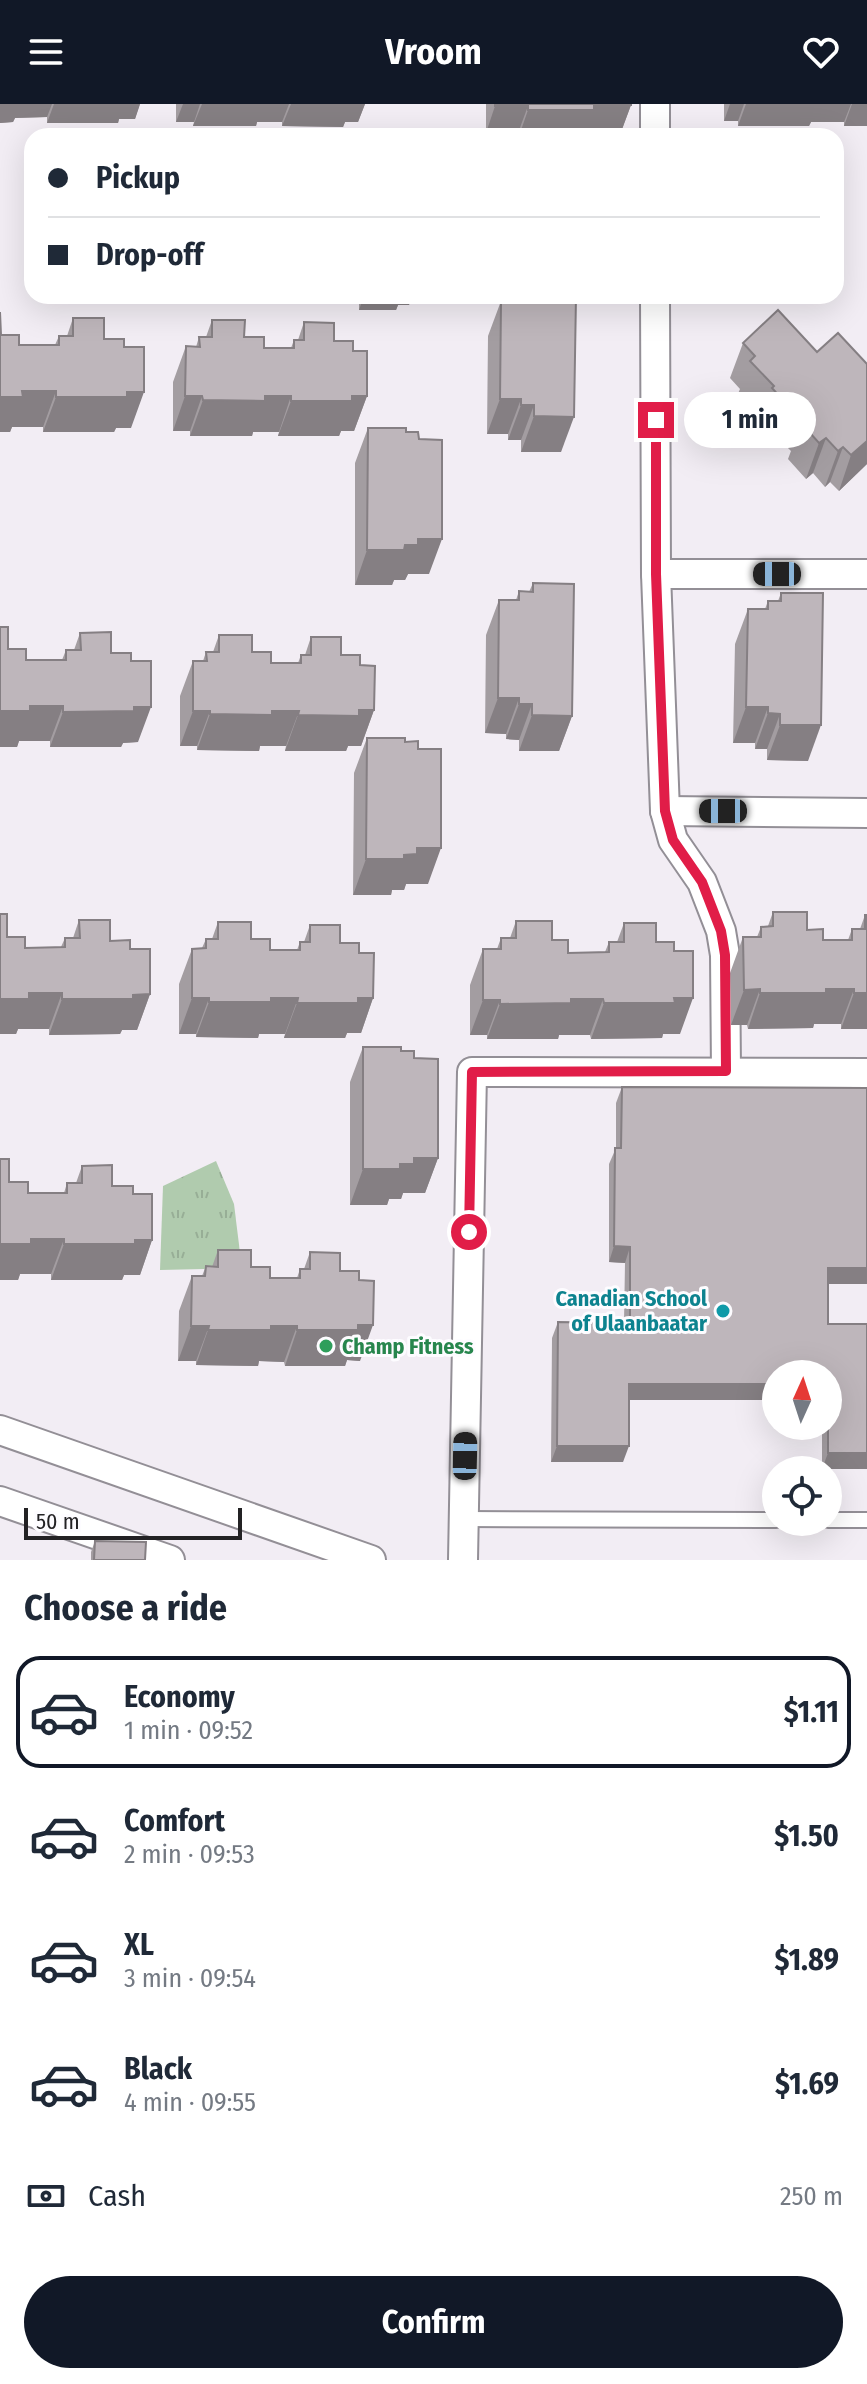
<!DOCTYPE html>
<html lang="en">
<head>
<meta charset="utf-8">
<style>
  body { margin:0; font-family:"Fira Sans Condensed",sans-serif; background:#f6f6f7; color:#1f2937; height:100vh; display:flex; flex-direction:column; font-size:30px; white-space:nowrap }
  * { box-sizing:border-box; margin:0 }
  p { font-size:26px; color:#747a83 }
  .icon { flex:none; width:44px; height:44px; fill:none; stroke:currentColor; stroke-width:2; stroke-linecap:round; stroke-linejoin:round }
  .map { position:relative; height:1456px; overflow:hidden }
  .details { display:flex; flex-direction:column; background:#fff; flex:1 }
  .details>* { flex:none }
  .hud { position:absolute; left:24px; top:24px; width:820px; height:176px; border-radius:24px; box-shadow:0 8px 32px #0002; display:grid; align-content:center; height:176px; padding:0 24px; background:#fff }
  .needle { width:52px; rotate:3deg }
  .tools { position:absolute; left:762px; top:1256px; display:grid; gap:16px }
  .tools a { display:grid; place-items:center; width:80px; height:80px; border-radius:50%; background:#fff; box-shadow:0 8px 32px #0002; font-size:40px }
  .scale { position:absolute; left:24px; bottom:20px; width:218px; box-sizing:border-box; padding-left:8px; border:4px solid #232224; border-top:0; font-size:22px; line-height:28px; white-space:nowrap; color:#232224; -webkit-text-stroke:6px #fdfcff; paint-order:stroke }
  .end { position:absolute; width:36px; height:36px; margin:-18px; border:10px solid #e11d48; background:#fff; box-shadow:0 0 0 4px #fff }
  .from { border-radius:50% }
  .bubble { position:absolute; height:56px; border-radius:28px; background:#fff; box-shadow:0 8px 32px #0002; font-size:26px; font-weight:700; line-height:56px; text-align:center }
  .car { position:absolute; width:24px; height:48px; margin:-24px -12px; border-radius:10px; box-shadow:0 0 6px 2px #0007; background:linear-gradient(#222 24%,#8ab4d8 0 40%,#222 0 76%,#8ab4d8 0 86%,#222 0) }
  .hud b { display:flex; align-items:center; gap:28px; height:76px; font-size:30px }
  .hud b+b { border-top:2px solid #e0e1e3 }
  .hud i { width:20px; height:20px; background:#1f2937 }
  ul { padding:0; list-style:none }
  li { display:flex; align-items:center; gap:24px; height:112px; margin:0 16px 12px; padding:0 8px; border:4px solid transparent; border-radius:24px }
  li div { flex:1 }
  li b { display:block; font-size:30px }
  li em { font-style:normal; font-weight:700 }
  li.current { border-color:#111827 }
  li>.icon { width:72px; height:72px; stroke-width:1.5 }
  h2 { padding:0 24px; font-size:36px; line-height:96px }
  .pay { display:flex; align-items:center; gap:20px; height:88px; padding:0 24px; font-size:30px }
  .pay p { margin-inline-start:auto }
  .cta { display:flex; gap:16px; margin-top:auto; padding:16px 24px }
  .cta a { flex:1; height:92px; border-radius:48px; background:#111827; color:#fff; font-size:32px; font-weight:700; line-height:92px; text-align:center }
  header { display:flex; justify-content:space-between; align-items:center; height:104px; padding:0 24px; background:#111827; color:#fff; font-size:36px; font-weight:700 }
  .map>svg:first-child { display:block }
  .grass { fill:url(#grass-tufts) }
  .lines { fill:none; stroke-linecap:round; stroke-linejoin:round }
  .lane-casing { stroke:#938f96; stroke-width:18 }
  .street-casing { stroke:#938f96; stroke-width:32 }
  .lane { stroke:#fff; stroke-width:14 }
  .street { stroke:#fff; stroke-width:28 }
  .wall { fill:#a39da1 }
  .shaded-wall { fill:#857f83 }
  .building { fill:#beb6bb; stroke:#857f83; stroke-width:2 }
  .route { stroke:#e11d48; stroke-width:10 }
  .culture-dot { fill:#0f9aa8; stroke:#fdfcff; stroke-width:3 }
  .leisure-dot { fill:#2e9e5b; stroke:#fdfcff; stroke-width:3 }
  .labels { text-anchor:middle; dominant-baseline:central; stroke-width:6; stroke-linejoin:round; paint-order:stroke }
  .culture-label { font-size:22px; font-weight:bold; fill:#0d838f; stroke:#fdfcff; text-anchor:end }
  .leisure-label { font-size:22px; font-weight:bold; fill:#27864d; stroke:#fdfcff; text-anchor:start }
</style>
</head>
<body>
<header><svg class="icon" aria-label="menu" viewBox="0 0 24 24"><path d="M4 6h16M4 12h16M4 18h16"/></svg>Vroom<svg class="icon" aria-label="heart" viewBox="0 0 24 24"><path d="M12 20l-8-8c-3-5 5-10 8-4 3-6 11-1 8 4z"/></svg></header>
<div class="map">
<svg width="867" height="1456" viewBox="0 0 867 1456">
  <defs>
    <pattern id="grass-tufts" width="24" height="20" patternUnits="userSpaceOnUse" patternTransform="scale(2)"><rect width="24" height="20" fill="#b0cbae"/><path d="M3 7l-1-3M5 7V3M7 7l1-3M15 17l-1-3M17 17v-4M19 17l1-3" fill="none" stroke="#97ae96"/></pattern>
  </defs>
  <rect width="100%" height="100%" fill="#f2edf4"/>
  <polygon class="grass" points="216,1057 234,1100 241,1157 204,1165 160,1166 163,1082"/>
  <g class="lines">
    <defs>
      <g id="lane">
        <polyline points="464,1415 776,1416"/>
        <polyline points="828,1416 867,1416"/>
      </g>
      <g id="street">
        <polyline points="655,0 655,32"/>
        <polyline points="655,192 656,470 665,707 673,736 702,778 721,827 725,851 726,967"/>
        <polyline points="656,470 867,470"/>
        <polyline points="665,707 867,709"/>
        <polyline points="0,1326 371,1456"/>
        <polyline points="0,1397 170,1456"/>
        <polyline points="463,1456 472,968 867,969"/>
      </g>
    </defs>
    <use href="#lane" class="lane-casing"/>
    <use href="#street" class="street-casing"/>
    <use href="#lane" class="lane"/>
    <use href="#street" class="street"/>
  </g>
  <g class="wall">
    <polygon points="0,0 140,0 135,15 119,15 118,19 47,19 47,13 15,14 13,18 0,19"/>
    <polygon points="176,0 365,0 358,18 345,18 343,23 282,22 282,18 257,18 256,22 193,22 194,18 176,18"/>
    <polygon points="486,0 631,0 631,1 621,28 586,28 585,32 518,32 518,29 486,29"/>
    <polygon points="724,0 867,0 867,22 844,22 844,18 811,18 809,22 738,22 738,17 724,17"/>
    <polygon points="359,192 434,192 433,195 411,195 409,201 398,201 396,206 359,206"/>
    <polygon points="520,192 576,192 561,348 521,348 521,336 508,336 508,330 487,330 488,232 501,197 518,197"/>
    <polygon points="73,214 104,235 131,324 116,324 114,328 43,328 43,323 12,323 10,328 1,231 19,241 55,241 59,232 67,232"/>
    <polygon points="212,216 264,244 291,244 294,236 298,236 304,218 353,247 367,292 354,327 341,327 339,332 278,332 279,328 253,328 252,332 190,332 190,327 173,327 173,278 186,242 196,243 199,233 206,233"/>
    <polygon points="743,239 817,248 867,360 839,387 830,378 825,383 813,369 806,375 788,355 791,347 779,335 776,338 759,320 760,317 737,292 740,285 730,274"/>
    <polygon points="368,324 406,328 429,470 408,470 405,476 394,476 392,481 355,481 355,359"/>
    <polygon points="533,479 572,612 559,647 519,647 519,636 506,635 506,630 485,629 486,531 499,496 516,496 519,487 529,488"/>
    <polygon points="781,489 808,657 767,656 767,645 755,645 755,639 733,639 735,540 748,505 765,505 768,497 778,497"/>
    <polygon points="80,529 111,549 138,638 123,639 121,643 50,643 50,637 19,637 17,643 8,545 26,556 62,556 66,546 74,546"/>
    <polygon points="219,531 271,559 298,559 301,551 305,551 311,533 360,561 374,606 361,642 348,642 346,647 285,647 286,642 260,642 259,647 197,646 197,642 180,642 180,592 193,557 203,557 206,548 213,548"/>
    <polygon points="367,634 405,638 418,645 428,780 406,780 404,786 392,786 391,791 353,791 354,669"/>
    <polygon points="773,808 807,826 823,836 848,836 852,825 860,825 865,811 867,925 841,925 841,920 814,920 813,924 748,925 747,921 731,921 730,869 743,833 757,833 761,823 768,822"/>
    <polygon points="79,816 110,837 130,845 150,890 137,926 122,926 120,930 49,931 49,925 18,925 16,930 0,930 7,833 25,844 61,843 65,834 73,834"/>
    <polygon points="516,817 552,836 568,849 605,848 609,838 617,838 624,819 674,847 680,930 663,930 662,934 591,935 590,931 559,931 558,935 487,935 487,931 470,931 470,881 483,845 497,845 501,834 510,834"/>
    <polygon points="218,818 270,846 297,846 300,838 304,838 310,821 359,849 373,894 361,929 347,929 345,934 284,934 285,930 259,930 258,934 196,933 196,930 179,930 179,880 192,845 202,844 206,835 212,835"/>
    <polygon points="363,943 401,947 414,954 438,1054 425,1089 403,1089 401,1095 389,1095 387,1101 350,1101 350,978"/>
    <polygon points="622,983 867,1180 828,1180 828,1220 867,1220 867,1365 822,1365 822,1322 828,1322 828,1270 776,1270 776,1296 629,1296 623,1358 551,1358 552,1234 558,1218 624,1219 625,1159 609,1158 609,1060 616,1044 616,999"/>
    <polygon points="82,1062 112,1082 133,1090 152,1136 140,1171 124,1171 122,1176 51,1176 51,1170 20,1170 18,1176 9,1078 28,1089 64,1089 67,1079 76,1079"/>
    <polygon points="218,1146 270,1174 297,1174 300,1165 304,1165 310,1148 340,1167 360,1257 347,1256 345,1262 285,1262 284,1258 259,1257 258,1262 196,1261 196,1257 178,1257 179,1207 192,1172 202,1172 206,1162 212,1163"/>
    <polygon points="95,1437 145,1456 91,1456 91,1448"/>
  </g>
  <g class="shaded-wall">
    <polygon points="0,0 52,0 47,13 15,14 13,18 0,19"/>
    <polygon points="54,0 140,0 135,15 119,15 118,19 47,19"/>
    <polygon points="183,0 200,0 194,18 176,18"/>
    <polygon points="202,0 289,0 282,18 257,18 256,22 193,22"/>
    <polygon points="291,0 365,0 358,18 345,18 343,23 282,22"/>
    <polygon points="730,0 744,0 738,17 724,17"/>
    <polygon points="746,0 851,0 844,18 811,18 809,22 738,22"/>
    <polygon points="852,0 867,0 867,22 844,22"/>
    <polygon points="594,1 631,1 621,28 586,28 585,32 519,32 528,6"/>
    <polygon points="495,2 528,2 518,29 486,29"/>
    <polygon points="364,192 434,192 433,195 411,195 409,201 398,201 396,206 359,206"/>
    <polygon points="22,287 56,287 43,323 12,323 10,328 0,328 0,293"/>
    <polygon points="127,288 144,288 131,324 116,324 114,328 43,328 56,293"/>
    <polygon points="185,292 202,292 190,327 173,327"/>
    <polygon points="265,292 291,292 279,328 253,328 252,332 190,332 203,296"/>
    <polygon points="352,292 367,292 354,327 341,327 339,332 278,332 291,297"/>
    <polygon points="500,295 521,295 508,330 487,330"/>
    <polygon points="792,299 779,335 776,338 789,303"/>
    <polygon points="521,301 534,301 521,336 508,336"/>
    <polygon points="534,312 574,313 561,348 521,348"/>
    <polygon points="826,334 813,369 806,375 819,339"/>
    <polygon points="867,337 867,360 839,387 851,351"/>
    <polygon points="843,343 830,378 825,383 838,347"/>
    <polygon points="418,435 442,435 429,470 408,470 405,476 394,476 392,481 355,481 367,446 405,441"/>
    <polygon points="498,594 519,594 506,630 485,629"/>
    <polygon points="519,600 532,600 519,636 506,635"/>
    <polygon points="30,602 63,602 50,637 19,637 17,643 0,643 0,607"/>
    <polygon points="134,603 151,603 138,638 123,639 121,643 50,643 63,608"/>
    <polygon points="746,603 768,603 755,639 733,639"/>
    <polygon points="359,606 374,606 361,642 348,642 346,647 285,647 298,611"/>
    <polygon points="193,607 210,607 197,642 180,642"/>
    <polygon points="272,607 299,607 286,642 260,642 259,647 197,646 210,610"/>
    <polygon points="768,609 780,610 767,645 755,645"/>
    <polygon points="532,611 572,612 559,647 519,647"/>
    <polygon points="780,621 821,621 808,657 767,656"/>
    <polygon points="417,744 441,744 428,780 406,780 404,786 392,786 391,791 353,791 366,755 404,751"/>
    <polygon points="760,885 747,921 731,921 744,886"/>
    <polygon points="826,885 854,885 841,920 814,920 813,924 748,925 760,889"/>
    <polygon points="29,889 62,889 49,925 18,925 16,930 0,930 0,895"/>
    <polygon points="854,889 867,889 867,925 841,925"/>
    <polygon points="150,890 137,926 122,926 120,930 49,931 62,895"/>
    <polygon points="192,894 209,894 196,930 179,930"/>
    <polygon points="271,894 298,894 285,930 259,930 258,934 196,933 209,898"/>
    <polygon points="358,894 373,894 361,929 347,929 345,934 284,934 297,899"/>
    <polygon points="674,894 693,894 680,930 663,930 662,934 591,935 604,899"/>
    <polygon points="571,895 603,895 590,931 559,931 558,935 487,935 500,900"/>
    <polygon points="483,896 500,896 487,931 470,931"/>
    <polygon points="414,1054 438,1054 425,1089 403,1089 401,1095 389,1095 387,1101 350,1101 363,1065 400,1060"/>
    <polygon points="31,1135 64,1135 51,1170 20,1170 18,1176 0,1176 0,1140"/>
    <polygon points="135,1136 152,1136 140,1171 124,1171 122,1176 51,1176 64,1140"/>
    <polygon points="614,1142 630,1143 625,1159 609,1158"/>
    <polygon points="828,1164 867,1164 867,1180 822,1180"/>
    <polygon points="358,1221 373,1221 360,1257 347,1256 345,1262 285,1262 297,1226"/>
    <polygon points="191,1222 209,1222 196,1257 178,1257"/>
    <polygon points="271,1222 297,1222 284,1258 259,1257 258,1262 196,1261 208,1226"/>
    <polygon points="629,1280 776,1280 776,1296 623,1296"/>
    <polygon points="557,1342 629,1342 623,1358 551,1358"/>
    <polygon points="828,1349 867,1349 867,1365 822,1365"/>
  </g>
  <g class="building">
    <polygon points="495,0 631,0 631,1 594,1 594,6 528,6 528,2 495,2"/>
    <polygon points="521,192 576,192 574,313 534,312 534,301 521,301 521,295 500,295 501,197 521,197"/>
    <polygon points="778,206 817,248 838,229 867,260 867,337 851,351 843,343 838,347 826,334 819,339 801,319 806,314 792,299 789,303 772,284 774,282 750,257 755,252 743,239"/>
    <polygon points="0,208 1,231 19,231 19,241 59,241 59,232 73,232 73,214 104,214 104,235 124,235 124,243 144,243 144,288 127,288 127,293 56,293 56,287 22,287 23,293 0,293"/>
    <polygon points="212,216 245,216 244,233 264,233 264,244 294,244 294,236 304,236 304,218 334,219 334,237 353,237 353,247 367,247 367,292 352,292 352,297 291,297 291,292 265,292 265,297 203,296 202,292 185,292 186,242 200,243 199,233 212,233"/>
    <polygon points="368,324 406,324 406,328 418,328 419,335 442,336 442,435 418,435 418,441 405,441 404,446 367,446"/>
    <polygon points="533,479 574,480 572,612 532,611 532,600 519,600 519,594 498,594 499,496 519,496 519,487 533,488"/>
    <polygon points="781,489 823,489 821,621 780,621 780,610 768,609 768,603 746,603 748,505 768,505 768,497 781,497"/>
    <polygon points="0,523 8,523 8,545 26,545 26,556 66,556 66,546 81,546 80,529 111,528 111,549 131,549 131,557 151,557 151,603 134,603 134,607 63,608 63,602 30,602 30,607 0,607"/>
    <polygon points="219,531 252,531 252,548 271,548 271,559 301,559 301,551 311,551 311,533 341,533 341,551 360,551 360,561 375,562 374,606 359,606 359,612 298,611 299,607 272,607 272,611 210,610 210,607 193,607 193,557 207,557 206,548 219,548"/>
    <polygon points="367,634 405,634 405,638 418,637 418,645 441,645 441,744 417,744 417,750 404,751 404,755 366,755"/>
    <polygon points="773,808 807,808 807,826 823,825 823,836 852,836 852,825 865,825 865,811 867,811 867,889 854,889 854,885 826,885 826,889 760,889 760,885 744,886 743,833 761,833 761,823 773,822"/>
    <polygon points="0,810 7,810 7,833 25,833 25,844 65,843 65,834 80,834 79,816 110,816 110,837 130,836 130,845 150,845 150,890 133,891 133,895 62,895 62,889 29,889 29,895 0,895"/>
    <polygon points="516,817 552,817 552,836 568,836 568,849 609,848 609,838 624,838 624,819 656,819 656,838 674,838 674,847 693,847 693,894 674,894 675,899 604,899 603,895 571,895 571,899 500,900 500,896 483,896 483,845 501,845 501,834 516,834"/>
    <polygon points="218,818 251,818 251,835 270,835 270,846 300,846 300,838 310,838 310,821 340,821 340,839 359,839 359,849 374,849 373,894 358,894 358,899 297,899 298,894 271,894 271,898 209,898 209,894 192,894 192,845 206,844 206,835 218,835"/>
    <polygon points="363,943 401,943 401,947 414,947 414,954 438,955 438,1054 414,1054 414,1060 400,1060 400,1065 363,1065"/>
    <polygon points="622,983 867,984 867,1164 828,1164 828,1220 867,1220 867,1349 828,1349 828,1270 776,1270 776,1280 629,1280 629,1342 557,1342 558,1218 630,1219 630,1143 614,1142 615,1044 621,1044"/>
    <polygon points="0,1055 9,1055 9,1078 28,1078 28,1089 67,1089 67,1079 82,1079 82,1062 112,1061 112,1082 133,1082 133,1090 152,1090 152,1136 135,1136 135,1140 64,1140 64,1135 31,1135 31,1140 0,1140"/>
    <polygon points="218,1146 251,1146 251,1163 270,1163 270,1174 300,1174 300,1165 310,1165 310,1148 340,1149 340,1167 359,1167 359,1176 374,1177 373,1221 358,1221 358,1226 297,1226 297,1222 271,1222 271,1226 208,1226 209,1222 191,1222 192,1172 205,1172 206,1162 218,1163"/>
    <polygon points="95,1437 146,1438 145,1456 94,1456"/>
  </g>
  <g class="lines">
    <polyline class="route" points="469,1128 472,968 726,967 725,851 721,827 702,778 673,736 665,707 656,470 656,316"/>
  </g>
  <circle class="culture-dot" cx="723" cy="1207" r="8"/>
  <circle class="leisure-dot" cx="326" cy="1242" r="8"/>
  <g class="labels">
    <g class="culture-label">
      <text x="707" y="1194">Canadian School<tspan x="707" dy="25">of Ulaanbaatar</tspan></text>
    </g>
    <g class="leisure-label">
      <text x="342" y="1242">Champ Fitness</text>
    </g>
  </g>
</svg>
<div class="tools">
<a><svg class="needle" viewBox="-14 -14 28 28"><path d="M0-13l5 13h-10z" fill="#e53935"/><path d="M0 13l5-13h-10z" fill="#747a83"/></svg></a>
<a><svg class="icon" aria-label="locate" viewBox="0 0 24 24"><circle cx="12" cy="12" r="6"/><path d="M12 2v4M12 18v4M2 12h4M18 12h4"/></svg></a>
</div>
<div class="scale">50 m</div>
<i class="end from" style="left:469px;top:1128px"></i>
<i class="end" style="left:656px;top:316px"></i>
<div class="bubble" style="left:684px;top:288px;width:132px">1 min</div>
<i class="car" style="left:777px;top:470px;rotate:270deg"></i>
<i class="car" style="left:723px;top:707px;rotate:270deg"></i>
<i class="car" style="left:465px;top:1352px;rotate:1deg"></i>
<div class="hud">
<b><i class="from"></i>Pickup</b>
<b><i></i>Drop-off</b>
</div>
</div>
<section class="details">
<h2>Choose a ride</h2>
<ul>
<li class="current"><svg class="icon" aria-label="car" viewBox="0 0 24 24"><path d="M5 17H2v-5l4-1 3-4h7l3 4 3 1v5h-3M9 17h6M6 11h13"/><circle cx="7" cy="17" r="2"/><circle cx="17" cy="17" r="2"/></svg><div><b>Economy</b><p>1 min · 09:52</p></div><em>$1.11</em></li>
<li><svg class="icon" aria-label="car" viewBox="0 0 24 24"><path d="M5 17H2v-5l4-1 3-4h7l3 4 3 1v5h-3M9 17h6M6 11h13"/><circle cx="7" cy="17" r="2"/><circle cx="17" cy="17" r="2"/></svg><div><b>Comfort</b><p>2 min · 09:53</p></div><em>$1.50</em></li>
<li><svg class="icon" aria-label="car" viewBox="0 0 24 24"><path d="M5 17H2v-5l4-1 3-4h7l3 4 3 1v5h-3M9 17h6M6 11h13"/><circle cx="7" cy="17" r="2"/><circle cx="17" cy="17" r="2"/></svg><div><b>XL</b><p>3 min · 09:54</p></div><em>$1.89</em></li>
<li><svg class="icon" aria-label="car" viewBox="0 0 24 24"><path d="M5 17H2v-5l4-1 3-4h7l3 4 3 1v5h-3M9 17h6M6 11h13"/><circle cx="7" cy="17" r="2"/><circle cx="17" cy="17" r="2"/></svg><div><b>Black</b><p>4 min · 09:55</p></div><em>$1.69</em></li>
</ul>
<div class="pay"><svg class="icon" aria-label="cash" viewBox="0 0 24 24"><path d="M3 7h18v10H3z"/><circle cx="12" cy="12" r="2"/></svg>Cash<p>250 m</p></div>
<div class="cta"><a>Confirm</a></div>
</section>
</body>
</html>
